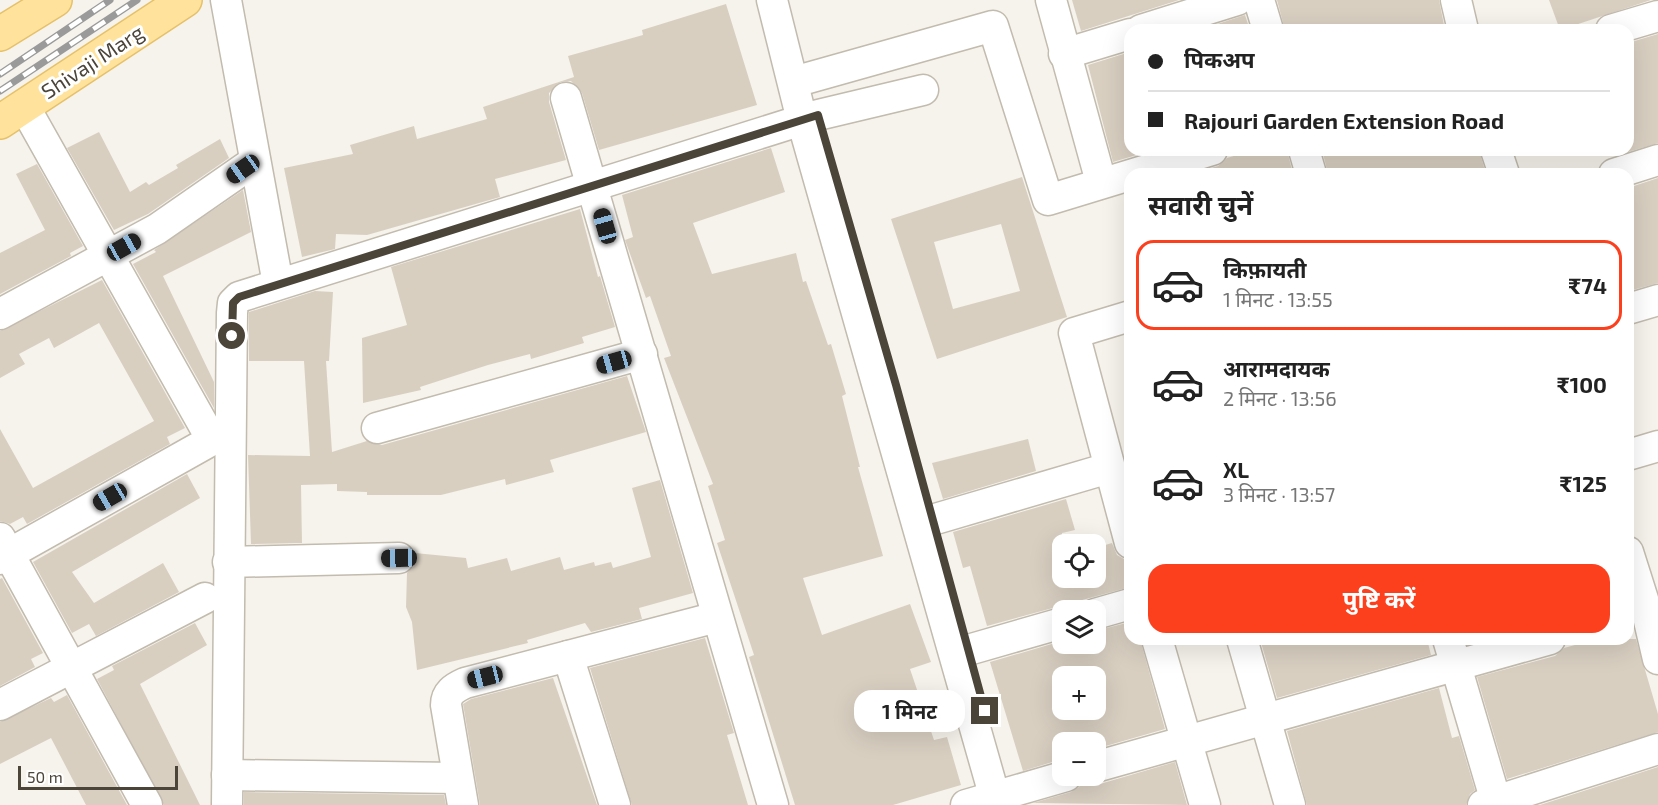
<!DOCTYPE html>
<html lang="hi">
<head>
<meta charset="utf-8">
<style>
  body { margin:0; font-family:"Exo 2","Noto Sans Devanagari",sans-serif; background:#f6f6f6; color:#222; height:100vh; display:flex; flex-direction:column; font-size:22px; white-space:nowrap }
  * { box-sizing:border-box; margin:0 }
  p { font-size:20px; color:#767676 }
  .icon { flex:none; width:33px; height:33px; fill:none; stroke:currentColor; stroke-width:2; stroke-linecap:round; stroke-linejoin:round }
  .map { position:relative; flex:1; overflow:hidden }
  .sheet { position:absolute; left:1124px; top:168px; width:510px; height:477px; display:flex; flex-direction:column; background:#fff; border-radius:18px; box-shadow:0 6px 24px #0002 }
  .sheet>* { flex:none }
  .guide { position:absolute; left:1124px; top:24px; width:510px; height:132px; border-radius:18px; box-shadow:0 6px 24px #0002; display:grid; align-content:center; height:132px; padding:0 24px; background:#fff }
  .fabs { position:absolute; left:1052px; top:534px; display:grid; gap:12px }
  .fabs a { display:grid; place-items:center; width:54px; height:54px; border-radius:12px; background:#fff; box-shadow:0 6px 24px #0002; font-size:30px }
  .scale { position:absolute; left:18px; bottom:15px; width:160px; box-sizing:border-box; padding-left:6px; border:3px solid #4b4439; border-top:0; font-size:16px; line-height:21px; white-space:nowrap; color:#4b4439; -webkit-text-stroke:4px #fff; paint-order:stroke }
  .end { position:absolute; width:27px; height:27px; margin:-14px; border:8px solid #4b4439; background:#fff; box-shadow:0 0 0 3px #fff }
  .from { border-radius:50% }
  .bubble { position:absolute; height:42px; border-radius:18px; background:#fff; box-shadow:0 6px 24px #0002; font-size:20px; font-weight:700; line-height:42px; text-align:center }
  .car { position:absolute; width:18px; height:36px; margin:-18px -9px; border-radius:8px; box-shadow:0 0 4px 2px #0007; background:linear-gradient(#222 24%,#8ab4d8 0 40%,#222 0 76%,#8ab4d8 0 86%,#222 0) }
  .guide b { display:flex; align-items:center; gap:21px; height:57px; font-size:22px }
  .guide b+b { border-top:2px solid #e0e0e0 }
  .guide i { width:15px; height:15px; background:#222 }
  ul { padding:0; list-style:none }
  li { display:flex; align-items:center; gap:18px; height:90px; margin:0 12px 9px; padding:0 12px; border:3px solid transparent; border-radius:18px }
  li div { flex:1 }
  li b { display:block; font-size:22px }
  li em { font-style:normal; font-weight:700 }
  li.selected { border-color:#fc3f1d }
  li>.icon { width:54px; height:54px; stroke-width:1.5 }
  h2 { padding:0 24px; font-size:27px; line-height:72px }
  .button { display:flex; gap:12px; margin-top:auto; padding:12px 24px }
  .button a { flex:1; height:69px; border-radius:18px; background:#fc3f1d; color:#fff; font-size:24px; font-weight:700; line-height:69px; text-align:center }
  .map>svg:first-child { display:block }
  .building { fill:#d8cfc1; fill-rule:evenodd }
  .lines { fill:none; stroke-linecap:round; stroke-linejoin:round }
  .minor-casing { stroke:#c2bbae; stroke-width:33 }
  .major-casing { stroke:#e6c16a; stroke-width:36 }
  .minor { stroke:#fff; stroke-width:30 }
  .major { stroke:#ffe39c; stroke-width:33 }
  .rail-casing { stroke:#9a9a9a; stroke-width:7 }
  .rail { stroke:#fff; stroke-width:4.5; stroke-dasharray:14; stroke-linecap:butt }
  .route { stroke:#4b4439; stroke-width:8 }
  .labels { text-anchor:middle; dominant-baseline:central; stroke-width:6; stroke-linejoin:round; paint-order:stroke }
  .street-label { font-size:21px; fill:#4b4439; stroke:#fff }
</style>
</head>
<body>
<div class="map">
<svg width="1658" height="805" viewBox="0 0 1658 805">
  <rect width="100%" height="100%" fill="#f6f3ec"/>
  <g class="building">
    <polygon points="1072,0 1179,0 1081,31"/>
    <polygon points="1277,0 1439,0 1445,30 1285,30"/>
    <polygon points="1549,0 1651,0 1560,30"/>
    <polygon points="726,4 757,105 599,150 582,93 571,81 561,82 549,93 549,102 566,160 495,179 500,197 367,235 336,234 335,249 302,257 284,168 353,154 350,145 414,126 417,139 487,119 483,107 574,77 568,56 643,35 642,30"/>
    <polygon points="1245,15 1250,30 1199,30 1242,16"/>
    <polygon points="1658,34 1658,143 1628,152 1628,43"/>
    <polygon points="1130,52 1130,150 1153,150 1113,162 1088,65"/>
    <polygon points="99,132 130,192 146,182 149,185 178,168 176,165 220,139 229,158 148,214 114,230 67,148"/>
    <polygon points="771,148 785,192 693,223 712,274 796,253 803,282 806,281 828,345 831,344 846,394 842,396 860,467 858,467 883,556 803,578 822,635 910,604 931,662 910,669 934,740 947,737 961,785 893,805 795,805 749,657 754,655 717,543 725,540 708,486 713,484 664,358 671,356 650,296 646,298 625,240 633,237 622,195"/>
    <polygon points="1236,150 1287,150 1293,174 1192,174 1218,166 1227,158 1237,155"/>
    <polygon points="1322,150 1479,150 1486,174 1328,174"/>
    <polygon points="37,164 83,246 70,253 71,256 0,294 0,253 45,230 16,174"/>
    <path d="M1022,177L1067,317L937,359L891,219ZM1001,224L1020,291L953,309L934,242Z"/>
    <polygon points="1658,178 1658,283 1629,291 1628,188"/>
    <polygon points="243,190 251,232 163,276 214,382 214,408 133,264 156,252 154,250"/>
    <polygon points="580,209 598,277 600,276 615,327 582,337 584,343 531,359 530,354 488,365 420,387 421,390 363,403 362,338 407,325 391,267"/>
    <polygon points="102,280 185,428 167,437 170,444 27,524 23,517 10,524 0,521 0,429 33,488 154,421 99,323 54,348 49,338 19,354 25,364 0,378 0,331"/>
    <polygon points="315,291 333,292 329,361 326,361 332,452 367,441 382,445 627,376 646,432 550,460 554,472 506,485 505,479 441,495 367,495 367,492 337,491 337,484 301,485 302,543 251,544 248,455 310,456 304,361 249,361 249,312"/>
    <polygon points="1028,439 1036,471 943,499 932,463"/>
    <polygon points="187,474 200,498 72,572 94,603 163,563 179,592 96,636 89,624 72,633 33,562"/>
    <polygon points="660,480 693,593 639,608 642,619 591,632 585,623 527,640 528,643 417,670 412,622 406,607 407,573 414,566 415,553 466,558 468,568 507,558 511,571 560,557 564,570 594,562 595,566 611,562 613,568 651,557 632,488"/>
    <polygon points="1066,499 1075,530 1062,533 1062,578 1095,578 1095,548 1112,543 1117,555 1124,559 1130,575 1130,587 987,626 970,566 963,568 953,532"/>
    <polygon points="2,578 43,653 31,659 35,667 0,686 0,579"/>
    <path d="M1130,622V639H1140L1165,729L1095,749V742H1062V759L1023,771L990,662L1062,641V644H1095V631ZM1062,676H1095V710H1062Z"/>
    <polygon points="195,623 207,645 140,684 200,805 164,805 97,679 114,670 112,666"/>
    <polygon points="705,638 734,733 727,735 748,805 632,805 590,668"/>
    <polygon points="1260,639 1427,639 1431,655 1277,698"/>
    <polygon points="1597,639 1636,639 1658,714 1658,732 1507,779 1477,677 1555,656 1564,648"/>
    <polygon points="553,678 597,805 480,805 463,704 471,699"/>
    <polygon points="1439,688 1452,738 1459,736 1475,790 1470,794 1466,805 1307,805 1287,731"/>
    <polygon points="67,695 127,805 86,805 51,738 0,764 0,722 51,698 54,702"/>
    <polygon points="1175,762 1187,805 1033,803 1071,792 1079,787 1083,779 1090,783 1100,784"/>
    <polygon points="1658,767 1658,805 1540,805"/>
    <polygon points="244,792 444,795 446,805 244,805"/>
  </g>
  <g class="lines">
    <defs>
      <g id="minor">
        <polyline points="226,0 278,284"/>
        <polyline points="772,0 802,120 997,805"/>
        <polyline points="1051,0 1101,182"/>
        <polyline points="1259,0 1268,30"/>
        <polyline points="1456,0 1463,30"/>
        <polyline points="1141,30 1237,0"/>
        <polyline points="1611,30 1658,16"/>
        <polyline points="1064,54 1130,34"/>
        <polyline points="808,78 993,26 1048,200 1212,150"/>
        <polyline points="566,98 773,805"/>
        <polyline points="1304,150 1311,174"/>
        <polyline points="1496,150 1504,174"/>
        <polyline points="1614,174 1658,160"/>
        <polyline points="1628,309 1658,300"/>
        <polyline points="0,314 157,229 255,161"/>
        <polyline points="1130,316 1074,333 1130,543"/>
        <polyline points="377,428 642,354"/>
        <polyline points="1628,455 1658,446"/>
        <polyline points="932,520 1109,468"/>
        <polyline points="0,538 147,805"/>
        <polyline points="1628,552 1647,612 1658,659"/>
        <polyline points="0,559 212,440 24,106"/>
        <polyline points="228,562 399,558"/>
        <polyline points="1095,614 1130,604"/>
        <polyline points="1157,639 1205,805"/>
        <polyline points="1242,639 1290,805"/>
        <polyline points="1448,639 1497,805"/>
        <polyline points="968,650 1062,623"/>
        <polyline points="568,656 615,805"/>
        <polyline points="0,705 205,598"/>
        <polyline points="1095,767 1550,639"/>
        <polyline points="227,775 457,778"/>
        <polyline points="227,805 232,313 233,303 239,297 818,115 923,90"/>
        <path d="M463,805L446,705C446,693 454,688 465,683L717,617"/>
        <polyline points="966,805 1066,776"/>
        <polyline points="1483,805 1658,749"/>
      </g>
      <g id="major">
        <polyline points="0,34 55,0"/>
        <polyline points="0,122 185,0"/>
      </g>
    </defs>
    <use href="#minor" class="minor-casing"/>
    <use href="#major" class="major-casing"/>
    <use href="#minor" class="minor"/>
    <use href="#major" class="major"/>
    <defs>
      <g id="rail">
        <polyline points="0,74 110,0"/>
        <polyline points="0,91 137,0"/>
      </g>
    </defs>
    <use href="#rail" class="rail-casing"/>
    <use href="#rail" class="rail"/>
  </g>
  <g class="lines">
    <polyline class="route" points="232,336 233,303 239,297 818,115 896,385 985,711"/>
  </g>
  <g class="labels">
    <g class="street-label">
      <text transform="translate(92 61) rotate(-33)">Shivaji Marg</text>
    </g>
  </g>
</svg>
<div class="fabs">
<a><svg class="icon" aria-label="locate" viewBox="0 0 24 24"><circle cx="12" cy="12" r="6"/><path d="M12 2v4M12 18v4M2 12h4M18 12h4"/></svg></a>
<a><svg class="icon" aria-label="layers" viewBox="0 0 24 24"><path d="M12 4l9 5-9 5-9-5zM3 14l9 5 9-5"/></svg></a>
<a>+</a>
<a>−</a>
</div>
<div class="scale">50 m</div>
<i class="end from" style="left:232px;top:336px"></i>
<i class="end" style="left:985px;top:711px"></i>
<div class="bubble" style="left:854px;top:690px;width:111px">1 मिनट</div>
<i class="car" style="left:243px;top:169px;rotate:235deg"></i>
<i class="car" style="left:605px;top:226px;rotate:344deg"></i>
<i class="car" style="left:124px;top:247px;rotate:61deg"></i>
<i class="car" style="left:614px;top:362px;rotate:254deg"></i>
<i class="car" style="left:110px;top:497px;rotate:240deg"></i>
<i class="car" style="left:399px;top:558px;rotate:269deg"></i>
<i class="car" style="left:485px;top:677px;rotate:256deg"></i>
<div class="guide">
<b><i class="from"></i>पिकअप</b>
<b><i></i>Rajouri Garden Extension Road</b>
</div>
<section class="sheet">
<h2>सवारी चुनें</h2>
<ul>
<li class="selected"><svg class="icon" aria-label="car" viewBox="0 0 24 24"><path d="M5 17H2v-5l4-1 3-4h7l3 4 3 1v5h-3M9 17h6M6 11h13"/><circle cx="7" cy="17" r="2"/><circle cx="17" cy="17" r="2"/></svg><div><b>किफ़ायती</b><p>1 मिनट · 13:55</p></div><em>₹74</em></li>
<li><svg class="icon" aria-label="car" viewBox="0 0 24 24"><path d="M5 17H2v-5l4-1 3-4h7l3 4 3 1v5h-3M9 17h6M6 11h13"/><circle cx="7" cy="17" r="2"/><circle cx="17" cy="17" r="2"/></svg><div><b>आरामदायक</b><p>2 मिनट · 13:56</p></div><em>₹100</em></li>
<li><svg class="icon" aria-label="car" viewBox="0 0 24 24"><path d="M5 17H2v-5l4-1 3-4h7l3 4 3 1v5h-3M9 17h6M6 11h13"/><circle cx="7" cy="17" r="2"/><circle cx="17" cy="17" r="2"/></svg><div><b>XL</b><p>3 मिनट · 13:57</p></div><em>₹125</em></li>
</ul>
<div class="button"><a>पुष्टि करें</a></div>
</section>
</div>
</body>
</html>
